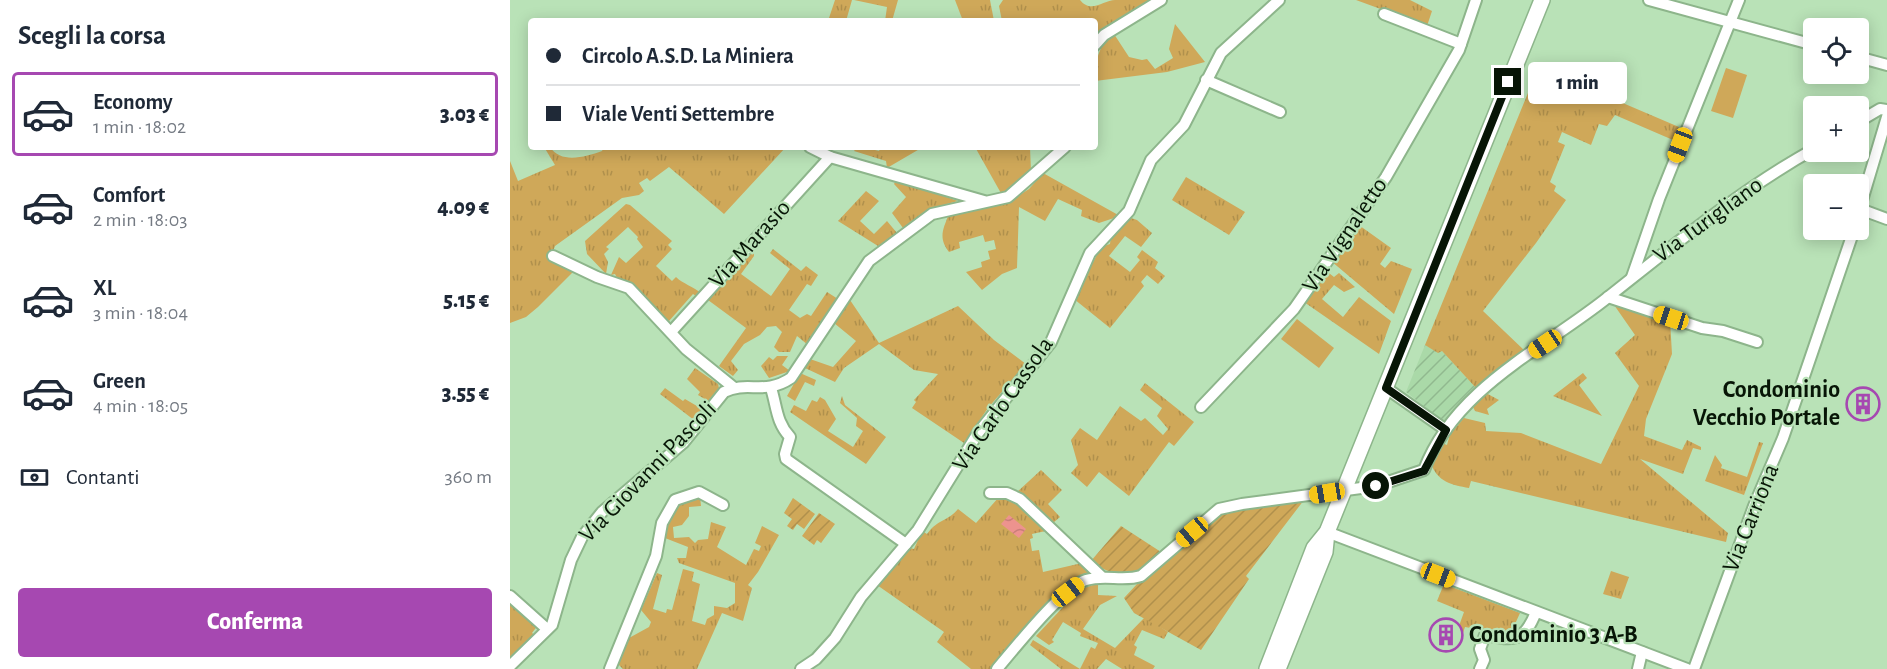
<!DOCTYPE html>
<html lang="it">
<head>
<meta charset="utf-8">
<style>
  body { margin:0; font-family:"Alegreya Sans",sans-serif; background:#f6f6f7; color:#1f2937; height:100vh; display:flex; flex-direction:column; font-size:22px; white-space:nowrap }
  * { box-sizing:border-box; margin:0 }
  p { font-size:20px; color:#747a83 }
  .icon { flex:none; width:33px; height:33px; fill:none; stroke:currentColor; stroke-width:2; stroke-linecap:round; stroke-linejoin:round }
  .map { position:relative; flex:1; overflow:hidden }
  .drawer { display:flex; flex-direction:column; background:#fff; width:510px }
  .drawer>* { flex:none }
  .top-card { position:absolute; left:18px; top:18px; width:570px; height:132px; border-radius:6px; box-shadow:0 3px 15px #0003; display:grid; align-content:center; height:132px; padding:0 18px; background:#fff }
  .tools { position:absolute; left:1293px; top:18px; display:grid; gap:12px }
  .tools a { display:grid; place-items:center; width:66px; height:66px; border-radius:6px; background:#fff; box-shadow:0 3px 15px #0003; font-size:30px }
  .end { position:absolute; width:27px; height:27px; margin:-14px; border:8px solid #071506; background:#fff; box-shadow:0 0 0 3px #fff }
  .from { border-radius:50% }
  .bubble { position:absolute; height:42px; border-radius:6px; background:#fff; box-shadow:0 3px 15px #0003; font-size:20px; font-weight:800; line-height:42px; text-align:center }
  .car { position:absolute; width:18px; height:36px; margin:-18px -9px; border-radius:8px; box-shadow:0 0 4px 2px #0007; background:linear-gradient(#f5c518 24%,#345 0 40%,#f5c518 0 76%,#345 0 86%,#f5c518 0) }
  .top-card b { display:flex; align-items:center; gap:21px; height:57px; font-size:22px }
  .top-card b+b { border-top:2px solid #e0e1e3 }
  .top-card i { width:15px; height:15px; background:#1f2937 }
  ul { padding:0; list-style:none }
  li { display:flex; align-items:center; gap:18px; height:84px; margin:0 12px 9px; padding:0 6px; border:3px solid transparent; border-radius:6px }
  li div { flex:1 }
  li b { display:block; font-size:22px }
  li em { font-style:normal; font-weight:800 }
  li.active { border-color:#a648b1 }
  li>.icon { width:54px; height:54px; stroke-width:1.5 }
  h2 { padding:0 18px; font-size:27px; line-height:72px }
  .pay { display:flex; align-items:center; gap:15px; height:66px; padding:0 18px; font-size:22px }
  .pay p { margin-inline-start:auto }
  .primary-button { display:flex; gap:12px; margin-top:auto; padding:12px 18px }
  .primary-button a { flex:1; height:69px; border-radius:6px; background:#a648b1; color:#fff; font-size:24px; font-weight:800; line-height:69px; text-align:center }
  main { display:flex; flex:1; min-height:0 }
  .map>svg:first-child { display:block }
  .industrial { fill:url(#industrial-furrows) }
  .grass { fill:url(#grass-tufts) }
  .garden { fill:url(#garden-furrows) }
  .pitch { fill:#cfa859 }
  .water { fill:url(#water-waves) }
  .lines { fill:none; stroke-linecap:round; stroke-linejoin:round }
  .minor-casing { stroke:#8db58b; stroke-width:14 }
  .secondary-casing { stroke:#8db58b; stroke-width:18 }
  .minor { stroke:#fff; stroke-width:10 }
  .secondary { stroke:#fff; stroke-width:15 }
  .route { stroke:#071506; stroke-width:8 }
  .labels { text-anchor:middle; dominant-baseline:central; stroke-width:4.5; stroke-linejoin:round; paint-order:stroke }
  .street-label { font-size:24px; fill:#071506; stroke:#b9e2b7 }
  .poi-label { font-size:24px; font-weight:bold; fill:#071506; stroke:#b9e2b7; text-anchor:end }
</style>
</head>
<body>
<main>
<section class="drawer">
<h2>Scegli la corsa</h2>
<ul>
<li class="active"><svg class="icon" aria-label="car" viewBox="0 0 24 24"><path d="M5 17H2v-5l4-1 3-4h7l3 4 3 1v5h-3M9 17h6M6 11h13"/><circle cx="7" cy="17" r="2"/><circle cx="17" cy="17" r="2"/></svg><div><b>Economy</b><p>1 min · 18:02</p></div><em>3.03 €</em></li>
<li><svg class="icon" aria-label="car" viewBox="0 0 24 24"><path d="M5 17H2v-5l4-1 3-4h7l3 4 3 1v5h-3M9 17h6M6 11h13"/><circle cx="7" cy="17" r="2"/><circle cx="17" cy="17" r="2"/></svg><div><b>Comfort</b><p>2 min · 18:03</p></div><em>4.09 €</em></li>
<li><svg class="icon" aria-label="car" viewBox="0 0 24 24"><path d="M5 17H2v-5l4-1 3-4h7l3 4 3 1v5h-3M9 17h6M6 11h13"/><circle cx="7" cy="17" r="2"/><circle cx="17" cy="17" r="2"/></svg><div><b>XL</b><p>3 min · 18:04</p></div><em>5.15 €</em></li>
<li><svg class="icon" aria-label="car" viewBox="0 0 24 24"><path d="M5 17H2v-5l4-1 3-4h7l3 4 3 1v5h-3M9 17h6M6 11h13"/><circle cx="7" cy="17" r="2"/><circle cx="17" cy="17" r="2"/></svg><div><b>Green</b><p>4 min · 18:05</p></div><em>3.55 €</em></li>
</ul>
<div class="pay"><svg class="icon" aria-label="cash" viewBox="0 0 24 24"><path d="M3 7h18v10H3z"/><circle cx="12" cy="12" r="2"/></svg>Contanti<p>360 m</p></div>
<div class="primary-button"><a>Conferma</a></div>
</section>
<div class="map">
<svg width="1377" height="669" viewBox="0 0 1377 669">
  <defs>
    <pattern id="industrial-furrows" width="10" height="10" patternUnits="userSpaceOnUse" patternTransform="scale(1.5)"><rect width="10" height="10" fill="#aad9a8"/><path d="M-1 1l2-2M0 10L10 0M9 11l2-2" fill="none" stroke="#91b98f"/></pattern>
    <pattern id="grass-tufts" width="24" height="20" patternUnits="userSpaceOnUse" patternTransform="scale(1.5)"><rect width="24" height="20" fill="#cfa859"/><path d="M3 7l-1-3M5 7V3M7 7l1-3M15 17l-1-3M17 17v-4M19 17l1-3" fill="none" stroke="#b0904c"/></pattern>
    <pattern id="garden-furrows" width="10" height="10" patternUnits="userSpaceOnUse" patternTransform="scale(1.5)"><rect width="10" height="10" fill="#cfa859"/><path d="M-1 1l2-2M0 10L10 0M9 11l2-2" fill="none" stroke="#b0904c"/></pattern>
    <pattern id="water-waves" width="16" height="10" patternUnits="userSpaceOnUse" patternTransform="scale(1.5)"><rect width="16" height="10" fill="#ed938e"/><path d="M0 5q4-4 8 0t8 0" fill="none" stroke="#ca7e79"/></pattern>
  </defs>
  <rect width="100%" height="100%" fill="#b9e2b7"/>
  <polygon class="industrial" points="915,345 928,352 932,351 966,388 934,422 896,392"/>
  <g class="grass">
    <polygon points="325,0 342,0 336,21 318,21"/>
    <polygon points="344,0 388,0 382,21 375,21 377,7"/>
    <polygon points="445,0 480,0 484,21 453,21"/>
    <path d="M493,0H570C581,14 594,0 605,0C618,0 631,0 644,0L585,33V21H492L489,6Z"/>
    <polygon points="846,0 900,0 922,11 917,26"/>
    <path d="M665,24L695,62L657,72L585,81C585,63 588,44 604,34L619,57L632,60L637,59L645,69L663,58L659,49Z"/>
    <polygon points="1029,66 1085,95 1087,92 1169,127 1163,140 1105,115 1097,126 1089,124 1081,145 1052,132 1048,142 1055,145 1040,182 1046,186 1044,191 1056,200 1026,243 973,311 1015,351 966,388 932,351 928,353 915,345"/>
    <path d="M34,147H40C51,164 75,157 92,151L94,147H276L214,214L159,167L140,181L137,178L129,183L134,191L129,195L112,198L45,246L40,259L65,270L28,307L16,317L0,323V161L8,181L45,165Z"/>
    <polygon points="347,147 366,147 365,150 369,151 371,147 413,147 377,168 376,161 344,151"/>
    <polygon points="465,147 520,147 521,172 492,195"/>
    <path d="M533,173L610,216L589,223L571,216L572,210L548,199L535,221L509,207L507,268L492,274L472,290L456,272L472,267L471,262L480,259L478,251L486,249L484,240L475,242L473,235L449,242L450,248L439,252C428,238 433,229 439,214L495,204L519,189Z"/>
    <polygon points="676,177 735,212 719,235 662,200"/>
    <polygon points="386,180 448,201 419,209 393,228 382,213 396,197 384,184"/>
    <polygon points="356,191 369,201 350,221 364,234 377,221 387,233 368,246 328,221"/>
    <path d="M116,204L120,205L162,241L158,245L162,249L146,266L162,281L166,277C173,284 183,286 192,294L189,298L183,294L159,321L122,284L107,278L105,274L101,275L109,257L116,263L133,247L127,239L128,237L118,227L96,247L99,249L94,254L98,262L96,274L77,254L75,241Z"/>
    <polygon points="618,217 627,220 642,233 631,247 615,236 599,256 620,272 630,260 627,257 632,250 648,262 645,268 655,276 648,284 637,275 631,282 634,286 600,328 564,299 591,247 600,244 601,234"/>
    <polygon points="846,223 881,248 870,264 875,268 881,261 902,269 884,314 821,261"/>
    <polygon points="244,249 244,256 231,274 261,296 280,269 260,253 263,249 291,271 296,266 308,275 301,286 297,284 279,310 290,318 297,314 301,316 317,292 328,299 298,345 287,336 280,352 269,352 264,347 272,332 266,326 257,327 250,335 234,344 221,361 228,370 223,376 209,366 236,328 198,300"/>
    <polygon points="815,270 824,277 829,273 845,287 834,292 824,285 812,299 833,317 849,297 881,321 869,354 794,302"/>
    <polygon points="340,300 369,343 448,306 484,340 516,364 478,408 454,443 402,408 406,402 404,400 428,374 404,370 369,344 334,368 325,382 295,368 300,359 323,367 346,341 324,323"/>
    <path d="M1102,302L1160,320L1162,354L1136,419L1134,436L1172,450L1177,440L1191,447V450L1183,448L1173,474L1130,459L1218,533L1216,542L961,481L959,488C942,485 927,482 921,463L932,443L937,445L940,434L954,418L975,423L976,431L1011,433L1091,464L1129,386L1105,353L1125,335Z"/>
    <polygon points="267,356 278,356 272,365 280,371 259,378 251,366 259,357 263,360"/>
    <polygon points="185,368 208,384 209,388 198,401 188,395 190,392 177,379"/>
    <polygon points="290,373 306,380 304,386 295,382 285,401 277,396"/>
    <polygon points="1073,373 1077,378 1069,385 1092,416 1043,396"/>
    <polygon points="635,383 684,422 664,446 659,442 619,496 589,472 577,487 561,473 568,465 561,440 570,428 587,440 610,406 631,421 635,418 653,435 658,429 647,416 652,408 630,390"/>
    <polygon points="155,388 173,401 175,399 192,409 184,420 150,394"/>
    <polygon points="974,392 989,400 977,409 979,415 965,411 963,407"/>
    <polygon points="332,396 335,405 376,437 356,464 280,412 284,405 296,411 302,400 307,402 310,397 315,400 326,419 318,431 343,447 353,431 346,426 347,418 330,403"/>
    <polygon points="1249,442 1253,443 1234,495 1195,481 1205,455 1212,465 1211,468 1237,477"/>
    <polygon points="531,470 552,490 538,504 550,517 543,523 506,493"/>
    <polygon points="190,496 191,506 179,507 179,516 172,525 163,527 164,538 179,537 185,543 188,540 198,539 201,522 216,527 207,547 236,565 244,549 249,551 251,546 245,543 252,526 269,535 248,572 238,585 242,588 233,621 212,613 187,669 113,669 108,664 119,638 139,627 141,622 131,610 147,573 152,575 143,609 156,613 157,609 162,610 173,569 184,572 182,581 190,584 182,621 195,625 197,619 204,615 204,606 217,608 225,603 225,583 169,563 167,558 176,558 178,547 155,538 158,524 171,502"/>
    <path d="M489,497L501,498L540,530L522,534L523,538L520,539L522,551L529,550L533,572L572,563L584,573L512,635L481,669H461L427,642L434,632L367,585L400,548L404,549L412,531L417,534C429,518 437,522 448,509L466,523Z"/>
    <polygon points="1101,571 1119,577 1111,599 1093,594"/>
    <polygon points="588,583 588,595 607,596 590,605 573,629 605,648 635,617 658,632 654,639 632,630 624,645 627,647 624,655 645,666 643,669 612,669 596,659 587,669 551,669 520,645 523,640 570,669 581,647 585,649 588,643 570,636 571,633 553,622 542,640 544,642 539,645 526,636 569,590"/>
    <polygon points="934,584 1010,613 1001,633 999,635 955,627 951,639 945,637 954,612 927,601"/>
    <polygon points="0,600 28,625 22,633 25,635 2,655 0,661"/>
  </g>
  <g class="garden">
    <polygon points="283,498 305,514 294,529 287,524 283,530 277,526 282,519 274,513"/>
    <polygon points="794,500 736,576 739,579 691,650 624,613 614,598 627,584 716,510"/>
    <polygon points="309,513 325,524 311,543 307,540 304,545 292,536"/>
    <path d="M611,526L651,552C629,578 609,582 581,561Z"/>
  </g>
  <g class="pitch">
    <polygon points="1216,68 1237,75 1223,118 1201,111"/>
    <polygon points="787,319 824,348 809,368 771,339"/>
  </g>
  <polygon class="water" points="499,515 516,529 509,538 491,524"/>
  <g class="lines">
    <defs>
      <g id="minor">
        <polyline points="1139,0 1304,45"/>
        <polyline points="874,14 951,44"/>
        <polyline points="585,45 594,35 651,0"/>
        <polyline points="1348,57 1377,65"/>
        <polyline points="696,80 770,112"/>
        <polyline points="1348,122 1370,109 1377,110"/>
        <polyline points="300,147 320,157 474,201"/>
        <polyline points="1350,209 1377,219"/>
        <polyline points="1348,214 1377,117"/>
        <polyline points="43,256 87,277 119,288 176,349 223,387"/>
        <polyline points="1122,277 1149,199 1229,0"/>
        <polyline points="1098,297 1192,328 1213,331 1247,342"/>
        <polyline points="161,332 320,157"/>
        <path d="M261,388C267,407 266,422 280,437L275,454L276,459L396,544"/>
        <polyline points="876,388 936,430"/>
        <polyline points="691,407 784,309 876,177 949,50 966,0"/>
        <polyline points="480,493 497,493 510,499 591,576"/>
        <polyline points="817,532 1177,669"/>
        <polyline points="0,596 37,629"/>
        <path d="M0,666L42,625L61,560L72,537L92,512L173,443L214,392C238,380 254,396 281,378L359,261L422,214L498,197L555,147"/>
        <polyline points="100,669 146,556 152,523 165,500 189,492 213,505"/>
        <polyline points="291,669 306,659 325,638 351,597 408,530 468,433 541,342 580,253 619,211 641,160 674,125 711,53 769,0"/>
        <path d="M487,669C505,648 552,588 576,580C595,574 613,582 631,576L709,509L732,504L866,486L914,470C945,388 1033,349 1097,298C1164,245 1229,191 1304,149"/>
        <path d="M970,669L974,660L970,649L975,635C1005,641 1014,642 1026,612"/>
        <polyline points="1128,669 1132,652"/>
        <polyline points="1184,669 1244,506 1273,438 1344,230"/>
      </g>
      <g id="secondary">
        <polyline points="757,669 804,548 817,532 1032,0"/>
        <polyline points="768,669 815,552 817,532"/>
      </g>
    </defs>
    <use href="#minor" class="minor-casing"/>
    <use href="#secondary" class="secondary-casing"/>
    <use href="#minor" class="minor"/>
    <use href="#secondary" class="secondary"/>
  </g>
  <g class="lines">
    <polyline class="route" points="866,486 914,471 936,430 876,388 998,82"/>
  </g>
  <defs>
    <symbol id="building-ring" viewBox="-11 -11 22 22"><circle r="9.5" fill="#b9e2b7" stroke="#a648b1" stroke-width="1.5"/><path d="M-4-6H4V6H1V3H-1V6H-4ZM-2.5-4.3h1.7v1.8h-1.7ZM.8-4.3h1.7v1.8H.8ZM-2.5-1h1.7V.8h-1.7ZM.8-1h1.7V.8H.8Z" fill="#a648b1"/></symbol>
  </defs>
  <g fill-rule="evenodd">
    <use href="#building-ring" x="1334" y="385" width="38" height="38"/>
    <use href="#building-ring" x="917" y="616" width="38" height="38"/>
  </g>
  <g class="labels">
    <g class="street-label">
      <text transform="translate(1198 220) rotate(-36)">Via Turigliano</text>
      <text transform="translate(835 235) rotate(-56)">Via Vignaletto</text>
      <text transform="translate(240 244) rotate(-48)">Via Marasio</text>
      <text transform="translate(493 404) rotate(-55)">Via Carlo Cassola</text>
      <text transform="translate(138 472) rotate(-46)">Via Giovanni Pascoli</text>
      <text transform="translate(1241 518) rotate(-68)">Via Carriona</text>
    </g>
    <g class="poi-label">
      <text x="1330" y="390">Condominio<tspan x="1330" dy="28">Vecchio Portale</tspan></text>
      <text x="959" y="635" text-anchor="start">Condominio 3 A-B</text>
    </g>
  </g>
</svg>
<div class="tools">
<a><svg class="icon" aria-label="locate" viewBox="0 0 24 24"><circle cx="12" cy="12" r="6"/><path d="M12 2v4M12 18v4M2 12h4M18 12h4"/></svg></a>
<a>+</a>
<a>−</a>
</div>
<i class="end from" style="left:866px;top:486px"></i>
<i class="end" style="left:998px;top:82px"></i>
<div class="bubble" style="left:1018px;top:62px;width:99px">1 min</div>
<i class="car" style="left:1170px;top:145px;rotate:201deg"></i>
<i class="car" style="left:1161px;top:318px;rotate:288deg"></i>
<i class="car" style="left:1035px;top:344px;rotate:236deg"></i>
<i class="car" style="left:817px;top:493px;rotate:261deg"></i>
<i class="car" style="left:682px;top:532px;rotate:230deg"></i>
<i class="car" style="left:928px;top:575px;rotate:111deg"></i>
<i class="car" style="left:558px;top:592px;rotate:52deg"></i>
<div class="top-card">
<b><i class="from"></i>Circolo A.S.D. La Miniera</b>
<b><i></i>Viale Venti Settembre</b>
</div>
</div>
</main>
</body>
</html>
